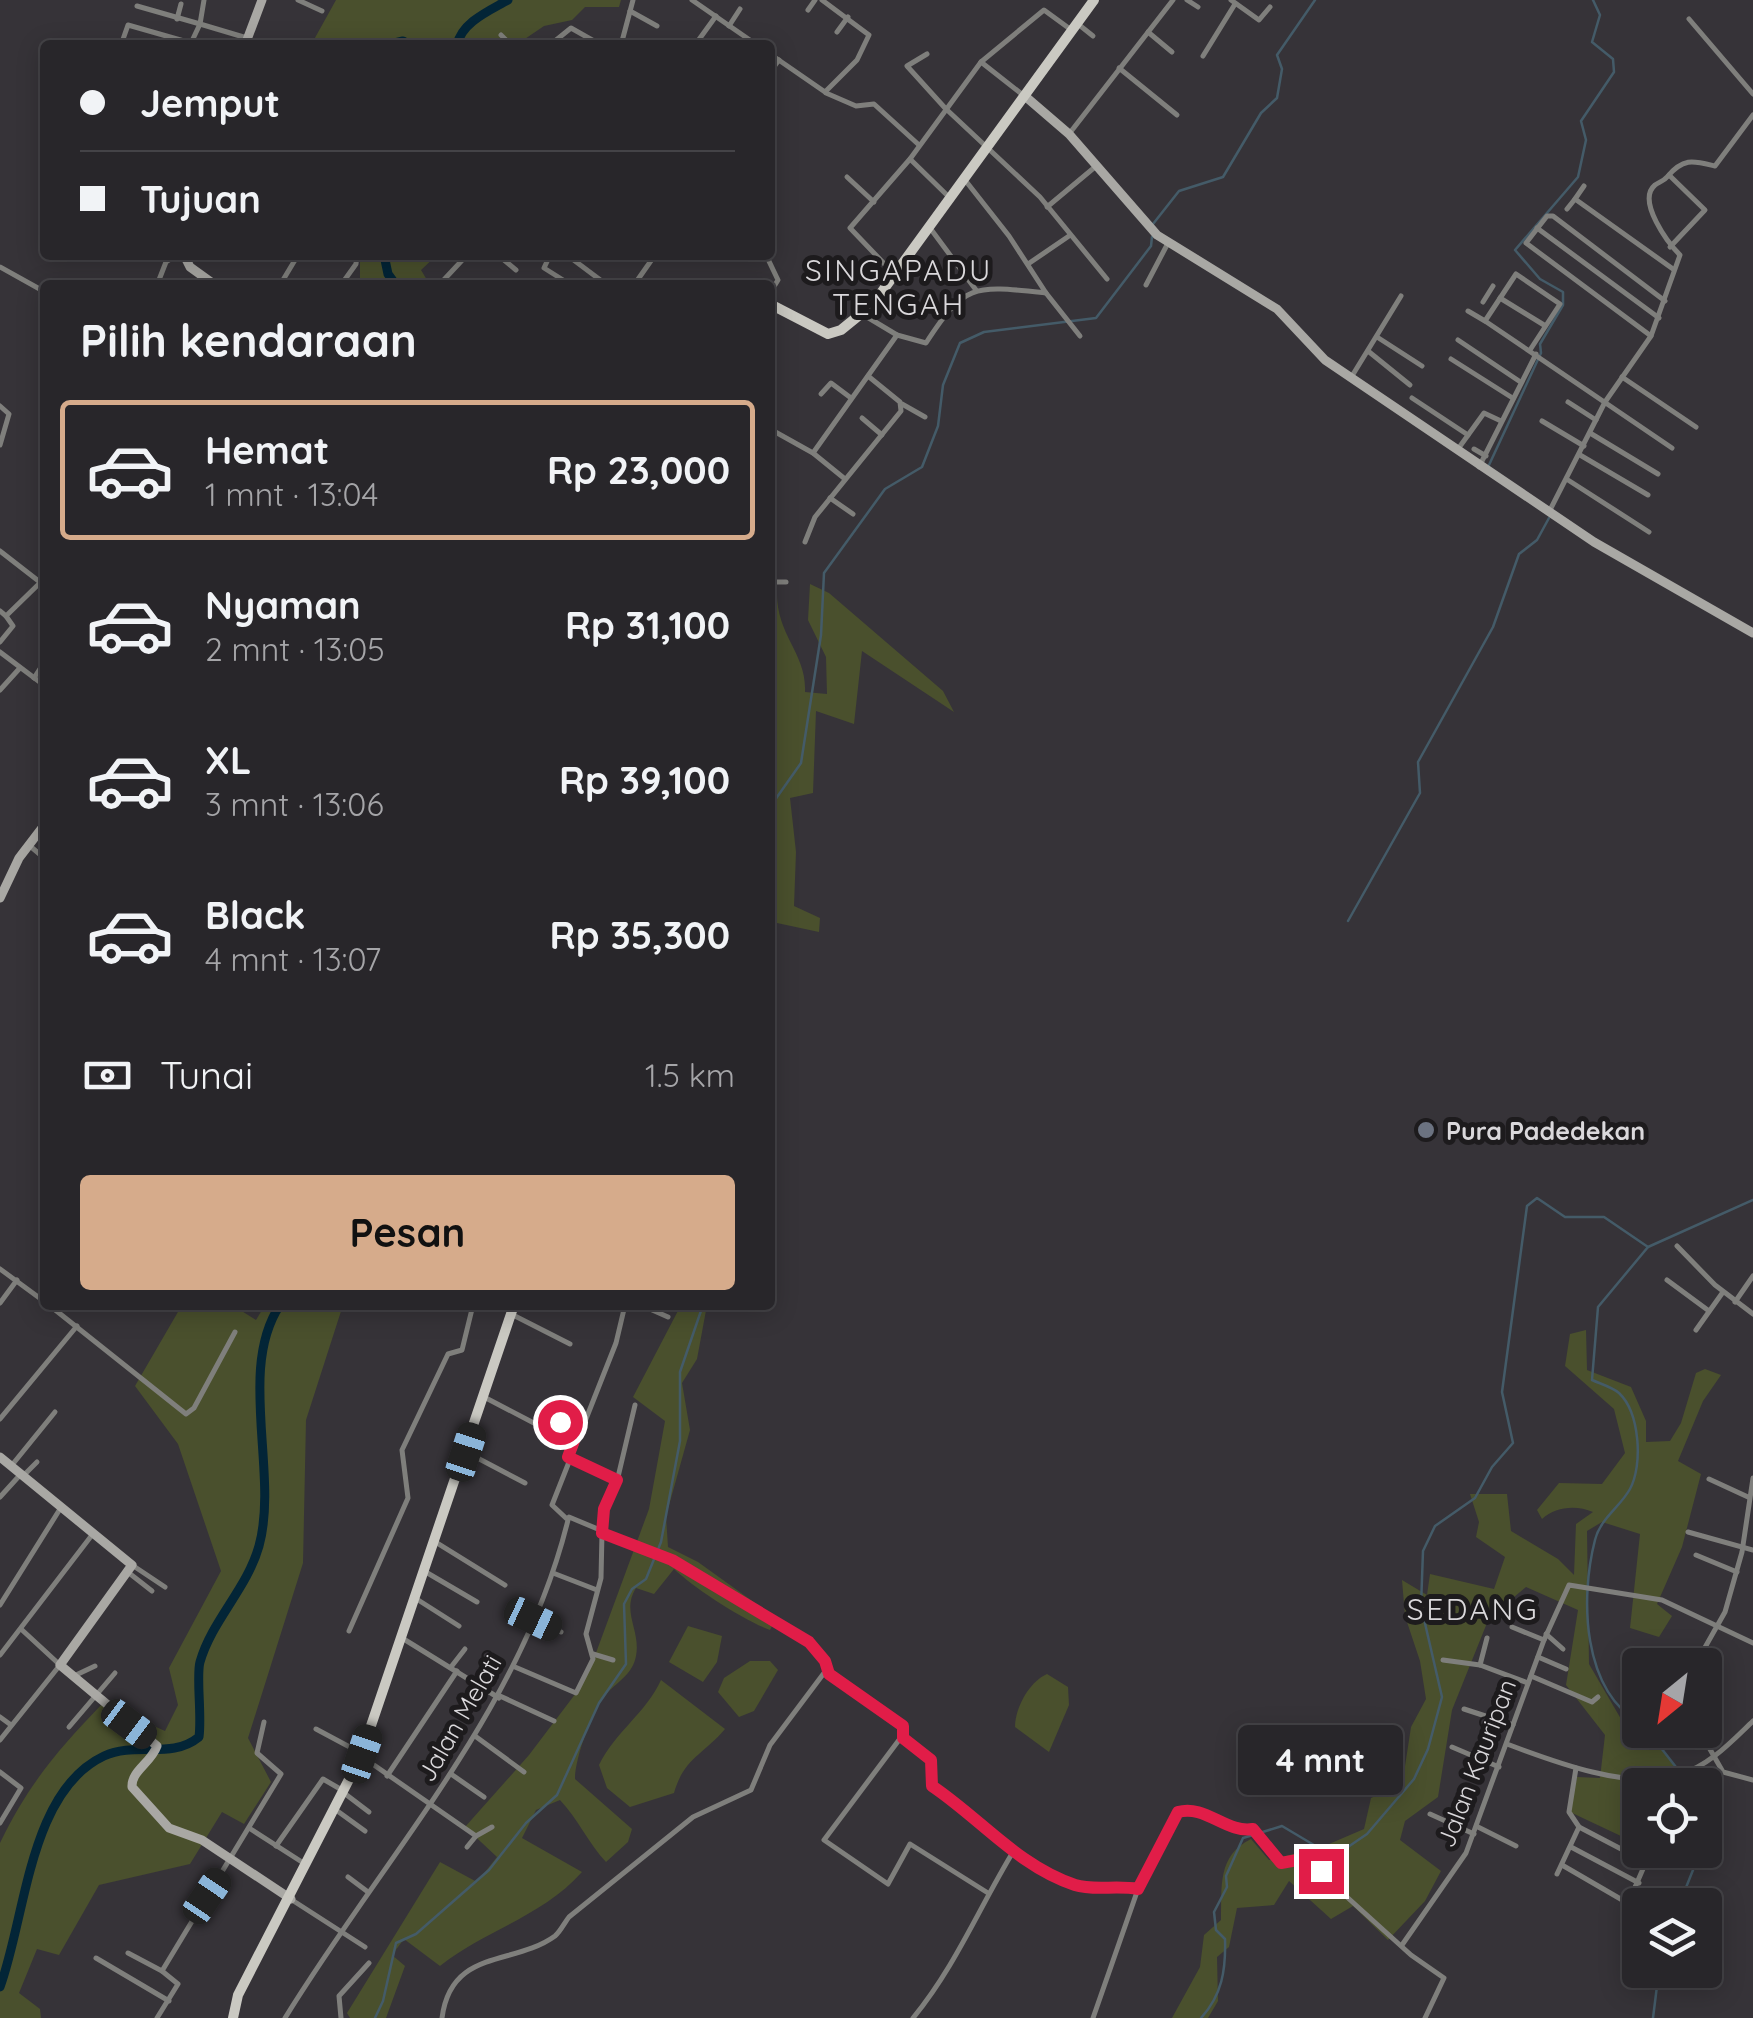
<!DOCTYPE html>
<html lang="id">
<head>
<meta charset="utf-8">
<style>
  body { margin:0; font-family:Quicksand,sans-serif; background:#343236; color:#f1f3f6; height:100vh; display:flex; flex-direction:column; font-size:38px; white-space:nowrap }
  * { box-sizing:border-box; margin:0 }
  p { font-size:32px; color:#a5a5a8 }
  .icon { flex:none; width:55px; height:55px; fill:none; stroke:currentColor; stroke-width:2; stroke-linecap:round; stroke-linejoin:round }
  .map { position:relative; flex:1; overflow:hidden }
  .drawer { position:absolute; left:40px; top:280px; width:735px; height:1030px; display:flex; flex-direction:column; background:#28262a; border-radius:10px; box-shadow:0 5px 25px #0003,0 0 0 2px #444347 }
  .drawer>* { flex:none }
  .hud { position:absolute; left:40px; top:40px; width:735px; height:220px; border-radius:10px; box-shadow:0 5px 25px #0003,0 0 0 2px #444347; display:grid; align-content:center; height:220px; padding:0 40px; background:#28262a }
  .needle { width:65px; rotate:210deg }
  .tools { position:absolute; left:1622px; top:1648px; display:grid; gap:20px }
  .tools a { display:grid; place-items:center; width:100px; height:100px; border-radius:10px; background:#28262a; box-shadow:0 5px 25px #0003,0 0 0 2px #444347; font-size:50px }
  .end { position:absolute; width:45px; height:45px; margin:-22px; border:12px solid #e11d48; background:#fff; box-shadow:0 0 0 5px #fff }
  .from { border-radius:50% }
  .bubble { position:absolute; height:70px; border-radius:10px; background:#28262a; box-shadow:0 5px 25px #0003,0 0 0 2px #444347; font-size:32px; font-weight:800; line-height:70px; text-align:center }
  .car { position:absolute; width:30px; height:60px; margin:-30px -15px; border-radius:12px; box-shadow:0 0 8px 2px #0007; background:linear-gradient(#222 24%,#8ab4d8 0 40%,#222 0 76%,#8ab4d8 0 86%,#222 0) }
  .hud b { display:flex; align-items:center; gap:35px; height:95px; font-size:38px }
  .hud b+b { border-top:2px solid #444347 }
  .hud i { width:25px; height:25px; background:#f1f3f6 }
  ul { padding:0; list-style:none }
  li { display:flex; align-items:center; gap:30px; height:140px; margin:0 20px 15px; padding:0 20px; border:5px solid transparent; border-radius:10px }
  li div { flex:1 }
  li b { display:block; font-size:38px }
  li em { font-style:normal; font-weight:800 }
  li.current { border-color:#d6ab8b }
  li>.icon { width:90px; height:90px; stroke-width:1.5 }
  h2 { padding:0 40px; font-size:45px; line-height:120px }
  .pay { display:flex; align-items:center; gap:25px; height:110px; padding:0 40px; font-size:38px }
  .pay p { margin-inline-start:auto }
  .primary-button { display:flex; gap:20px; margin-top:auto; padding:20px 40px }
  .primary-button a { flex:1; height:115px; border-radius:10px; background:#d6ab8b; color:#111; font-size:40px; font-weight:800; line-height:115px; text-align:center }
  .map>svg:first-child { display:block }
  .green { fill:#4a502d }
  .lines { fill:none; stroke-linecap:round; stroke-linejoin:round }
  .stream { stroke:#445b68; stroke-width:2.5 }
  .river { stroke:#032537; stroke-width:9 }
  .street { stroke:#7f7f7c; stroke-width:5 }
  .secondary { stroke:#a9a8a4; stroke-width:9 }
  .primary { stroke:#cac9c2; stroke-width:10 }
  .route { stroke:#e11d48; stroke-width:12 }
  .worship-dot { fill:#6b7280; stroke:#1d1b1d; stroke-width:4 }
  .labels { text-anchor:middle; dominant-baseline:central; stroke-width:10; stroke-linejoin:round; paint-order:stroke }
  .poi-label { font-size:25px; font-weight:bold; fill:#dad8db; stroke:#1d1b1d; text-anchor:start }
  .street-label { font-size:25px; fill:#dad8db; stroke:#1d1b1d }
  .quarter-label { font-size:30px; letter-spacing:2.5px; fill:#dad8db; stroke:#1d1b1d }
</style>
</head>
<body>
<div class="map">
<svg width="1753" height="2018" viewBox="0 0 1753 2018">
  <rect width="100%" height="100%" fill="#363338"/>
  <g class="green">
    <polygon points="336,0 621,0 619,7 585,7 572,20 544,26 516,45 311,45"/>
    <polygon points="360,255 437,255 421,270 430,285 360,285"/>
    <path d="M810,584L829,593L943,691L954,712L862,651L854,724L816,711L813,793L790,798L796,852L794,906L820,918L819,932L777,923L770,950V588L777,589C775,635 807,653 805,692L827,694L826,657L808,620Z"/>
    <path d="M182,1305H232L256,1320L265,1305H343L306,1420L303,1563L248,1738L271,1782L244,1824L222,1812L190,1864L99,1885L59,1955L37,1949L19,1993L40,2009L41,2018H0V1843C29,1783 58,1750 103,1703L165,1731L178,1705L169,1668L221,1571L178,1444L135,1386Z"/>
    <path d="M681,1305H707L697,1359L682,1383L690,1430L666,1516L668,1547L698,1562L776,1618L770,1630C743,1620 694,1588 674,1569L654,1594L636,1588C621,1612 641,1630 636,1656C633,1673 619,1681 608,1692C593,1708 575,1757 575,1779L632,1829L628,1842L606,1862C588,1843 579,1820 560,1800L536,1810L522,1838L582,1872C542,1917 485,1930 440,1966L404,1939L392,1955L405,1966L386,2018H350L347,2013L440,1862L477,1882L497,1857L465,1827L529,1755L576,1693L593,1661L649,1509L665,1421L633,1397Z"/>
    <path d="M1586,1330L1587,1370L1631,1387L1646,1421V1442L1670,1441L1681,1423L1696,1373L1705,1369L1721,1375L1703,1401L1678,1461L1701,1474L1682,1547L1657,1604L1672,1616L1659,1637L1630,1628L1640,1534L1602,1522L1587,1531L1589,1664L1621,1719L1640,1720V1730H1651L1673,1764L1677,1785H1640V1845L1570,1812L1577,1777L1600,1778L1605,1735L1566,1685L1578,1610L1526,1587L1489,1618L1452,1710L1438,1797L1405,1821L1400,1840L1441,1871L1425,1901L1388,1940L1353,1906L1331,1919L1289,1881L1274,1905L1237,1908L1229,1947L1217,1957L1218,2001L1208,2018H1172L1200,1967L1204,1935L1221,1920C1222,1886 1217,1856 1251,1839L1269,1860L1322,1847L1364,1829L1371,1798L1395,1787L1405,1766L1411,1727L1426,1699L1420,1661L1405,1616L1402,1580L1427,1595L1430,1574L1494,1589L1505,1557L1476,1537L1479,1522L1470,1494H1507L1511,1531L1558,1559L1574,1575L1576,1524L1593,1512C1577,1505 1556,1506 1542,1519L1537,1510L1559,1483L1602,1484L1625,1453L1614,1409L1565,1366L1570,1334Z"/>
    <polygon points="688,1626 722,1636 717,1662 703,1682 669,1662"/>
    <polygon points="750,1661 770,1661 778,1670 754,1711 739,1717 718,1692 724,1678"/>
    <path d="M1047,1674L1068,1687L1069,1705L1049,1752L1015,1727C1015,1708 1029,1682 1047,1674Z"/>
    <path d="M661,1680L725,1729C703,1755 684,1758 674,1793L630,1807L607,1788L599,1765C615,1732 646,1713 661,1680Z"/>
  </g>
  <g class="lines">
    <g class="stream">
      <polyline points="1153,224 1179,191 1223,177 1261,113 1277,98 1282,69 1277,55 1315,0"/>
      <polyline points="1489,465 1541,353 1540,344 1563,305 1563,292 1540,279 1515,250 1578,177 1586,140 1581,121 1614,72 1613,59 1592,42 1600,15 1593,0"/>
      <polyline points="770,807 801,763 821,635 824,573 885,489 922,467 938,426 943,385 960,343 984,332 1096,318 1151,246 1152,237"/>
      <polyline points="1348,921 1420,793 1418,762 1493,627 1519,554 1537,540 1549,518"/>
      <path d="M1640,1723C1582,1690 1580,1598 1595,1540C1600,1519 1620,1507 1630,1489C1643,1465 1640,1413 1619,1393C1612,1387 1601,1384 1592,1380L1598,1307L1648,1247L1753,1200"/>
      <polyline points="1647,1730 1690,1785"/>
      <polyline points="1705,1815 1705,1827"/>
      <polyline points="1679,1905 1701,1850"/>
      <polyline points="375,2018 383,2001 396,1943 416,1934 489,1870 526,1823 557,1795 599,1703 626,1664 624,1604 632,1589 646,1579 661,1542 680,1441 680,1372 703,1305"/>
      <path d="M1201,2018C1222,1995 1226,1970 1225,1939L1216,1930L1214,1912L1227,1887L1226,1876L1243,1838L1282,1826L1324,1851L1345,1849L1367,1834L1414,1779L1428,1749L1442,1697L1421,1606L1423,1551L1435,1526L1475,1498L1492,1467L1513,1443L1502,1392L1527,1206L1537,1198L1565,1217H1604L1648,1247"/>
      <polyline points="1653,2018 1659,1970"/>
    </g>
    <g class="river">
      <polyline points="386,45 403,41 410,45"/>
      <path d="M457,45C462,22 489,11 508,0"/>
      <polyline points="384,255 388,274 396,285"/>
      <path d="M0,1987C26,1916 29,1791 104,1756C136,1741 171,1760 199,1737C202,1715 196,1676 200,1662C212,1620 247,1589 259,1546C279,1474 237,1369 280,1305"/>
    </g>
    <g class="street">
      <polyline points="204,0 200,24 247,38"/>
      <polyline points="298,0 322,11"/>
      <polyline points="692,0 757,45"/>
      <polyline points="1187,0 1198,7"/>
      <polyline points="1231,0 1259,20 1270,7"/>
      <polyline points="808,10 815,0"/>
      <polyline points="630,11 657,26"/>
      <polyline points="177,19 181,4"/>
      <polyline points="1689,19 1753,94"/>
      <polyline points="1078,24 1093,36"/>
      <polyline points="729,26 740,9"/>
      <polyline points="837,32 848,17"/>
      <polyline points="1148,32 1172,52"/>
      <polyline points="501,35 511,45"/>
      <polyline points="121,45 128,25 191,43 200,24 137,6"/>
      <polyline points="550,45 571,28 601,45"/>
      <polyline points="621,45 633,0"/>
      <polyline points="695,45 716,16"/>
      <polyline points="770,54 825,92 857,60 869,35 822,0"/>
      <polyline points="927,54 907,66 945,108 1040,197 1107,279"/>
      <polyline points="1203,56 1235,4"/>
      <polyline points="981,62 1023,95"/>
      <polyline points="1119,68 1177,115"/>
      <polyline points="770,72 779,60"/>
      <polyline points="826,93 856,106 874,104 919,145"/>
      <polyline points="1069,134 1173,0"/>
      <polyline points="910,159 951,199"/>
      <polyline points="1669,175 1705,210 1670,247"/>
      <polyline points="847,177 874,202"/>
      <polyline points="1575,199 1584,186"/>
      <polyline points="1047,207 1095,167"/>
      <polyline points="1567,209 1575,199 1673,269"/>
      <polyline points="930,228 976,290"/>
      <polyline points="1537,228 1659,318"/>
      <polyline points="498,255 516,270"/>
      <polyline points="550,255 544,268 571,285"/>
      <polyline points="567,255 607,285"/>
      <polyline points="766,255 778,280 770,293"/>
      <polyline points="1028,264 1069,236"/>
      <polyline points="0,267 45,292"/>
      <polyline points="895,275 850,228 910,159 981,62 1044,10 1070,29"/>
      <polyline points="157,285 166,262 177,255"/>
      <polyline points="280,285 298,255"/>
      <polyline points="341,285 356,264 357,255"/>
      <polyline points="439,285 467,255"/>
      <polyline points="634,285 655,255"/>
      <polyline points="1146,285 1168,243"/>
      <polyline points="1046,293 1080,336"/>
      <polyline points="1500,298 1544,325"/>
      <polyline points="1483,302 1493,286"/>
      <polyline points="1468,311 1485,321"/>
      <path d="M862,314L897,335L926,343C965,283 973,285 1046,293L1009,236L965,180"/>
      <polyline points="1651,336 1526,243 1547,216 1553,216 1665,301"/>
      <polyline points="1377,337 1422,366"/>
      <polyline points="1458,340 1519,381"/>
      <polyline points="1530,350 1560,304 1516,274 1485,321 1672,448"/>
      <polyline points="1368,351 1410,385"/>
      <polyline points="1451,359 1511,397"/>
      <polyline points="1352,376 1401,296"/>
      <polyline points="1622,377 1696,427"/>
      <polyline points="821,394 831,383 851,398"/>
      <polyline points="1412,398 1468,435"/>
      <polyline points="1568,402 1596,420"/>
      <polyline points="902,404 925,417"/>
      <polyline points="0,406 9,414 0,445"/>
      <polyline points="862,418 882,435"/>
      <polyline points="1542,421 1584,446"/>
      <polyline points="770,429 813,453 845,479"/>
      <polyline points="1590,433 1658,474"/>
      <polyline points="1458,449 1484,413 1501,421"/>
      <polyline points="1474,449 1486,456"/>
      <polyline points="813,453 897,335"/>
      <polyline points="1580,455 1648,495"/>
      <polyline points="1479,467 1536,354"/>
      <polyline points="1568,480 1649,532"/>
      <polyline points="830,498 853,514"/>
      <path d="M1549,512L1605,402L1651,336L1680,255C1669,244 1636,201 1655,185C1659,182 1664,181 1667,177C1684,157 1694,161 1715,166L1753,115"/>
      <polyline points="805,542 815,517 901,411 900,402 868,376"/>
      <polyline points="0,551 45,586"/>
      <polyline points="770,582 786,582"/>
      <polyline points="0,611 6,616 45,578"/>
      <polyline points="0,642 13,626 6,616"/>
      <polyline points="0,652 45,686"/>
      <polyline points="34,678 45,661"/>
      <polyline points="0,690 19,669"/>
      <polyline points="30,846 43,857"/>
      <polyline points="1677,1246 1715,1285 1753,1314"/>
      <polyline points="0,1269 45,1302"/>
      <polyline points="1667,1280 1709,1311"/>
      <polyline points="1735,1302 1753,1276"/>
      <polyline points="0,1303 17,1280"/>
      <polyline points="49,1305 186,1414 194,1408 235,1332"/>
      <polyline points="641,1305 668,1317"/>
      <polyline points="511,1314 570,1344"/>
      <polyline points="1696,1330 1723,1292"/>
      <polyline points="484,1397 553,1433 560,1422 578,1430"/>
      <polyline points="0,1419 77,1326"/>
      <polyline points="466,1452 525,1483"/>
      <polyline points="568,1457 617,1480"/>
      <polyline points="12,1465 55,1412"/>
      <polyline points="24,1475 37,1462"/>
      <polyline points="1709,1479 1748,1497"/>
      <polyline points="0,1497 20,1475"/>
      <path d="M569,1517L672,1560L809,1642L825,1661L829,1675L903,1726V1739L931,1760L932,1786C981,1819 1018,1866 1075,1885C1094,1892 1117,1885 1138,1889L1183,1809L1241,1831L1253,1829L1281,1863L1306,1860L1411,1955L1444,1978L1425,2018"/>
      <polyline points="600,1527 618,1477 635,1405"/>
      <polyline points="1688,1532 1753,1550"/>
      <polyline points="434,1541 505,1585"/>
      <polyline points="1696,1555 1737,1572"/>
      <polyline points="132,1565 165,1587"/>
      <polyline points="424,1571 477,1602"/>
      <polyline points="129,1573 152,1591"/>
      <polyline points="553,1573 597,1590"/>
      <polyline points="415,1598 459,1626"/>
      <polyline points="0,1605 60,1509"/>
      <polyline points="533,1619 561,1632"/>
      <polyline points="1512,1627 1544,1640"/>
      <polyline points="349,1631 408,1498 402,1450 448,1354 462,1350 473,1305"/>
      <polyline points="1546,1634 1563,1649"/>
      <polyline points="402,1638 499,1698"/>
      <polyline points="593,1654 613,1660"/>
      <polyline points="0,1655 92,1535"/>
      <polyline points="1538,1657 1566,1669"/>
      <polyline points="1443,1660 1480,1665 1528,1683"/>
      <polyline points="1480,1665 1487,1638"/>
      <polyline points="1695,1665 1725,1612 1742,1552 1753,1478"/>
      <polyline points="451,1667 465,1649"/>
      <polyline points="515,1667 576,1693 593,1659 586,1634 601,1578 602,1533"/>
      <polyline points="76,1675 95,1666"/>
      <polyline points="1531,1676 1592,1702 1598,1697"/>
      <polyline points="500,1696 554,1721"/>
      <polyline points="1464,1709 1513,1725"/>
      <polyline points="0,1717 11,1725"/>
      <polyline points="69,1727 115,1673"/>
      <polyline points="316,1729 359,1752"/>
      <polyline points="1699,1730 1723,1772 1753,1780"/>
      <polyline points="475,1736 524,1772"/>
      <polyline points="902,1736 824,1840 888,1884 910,1844 988,1893"/>
      <polyline points="0,1740 60,1665 21,1629"/>
      <path d="M1507,1744C1552,1761 1631,1791 1679,1775C1709,1766 1731,1742 1753,1721"/>
      <polyline points="1452,1747 1499,1767"/>
      <polyline points="361,1756 476,1836 492,1827"/>
      <polyline points="0,1772 21,1788 0,1823"/>
      <polyline points="451,1774 484,1797"/>
      <polyline points="387,1776 457,1671"/>
      <polyline points="344,1793 369,1812"/>
      <polyline points="336,1810 365,1831"/>
      <polyline points="1430,1814 1474,1834"/>
      <polyline points="1478,1827 1516,1846"/>
      <polyline points="249,1828 305,1864"/>
      <polyline points="276,1846 323,1779 342,1790"/>
      <polyline points="467,1847 476,1836"/>
      <polyline points="1571,1847 1639,1883"/>
      <polyline points="1562,1865 1624,1901 1629,1901 1646,1862 1579,1827"/>
      <polyline points="1557,1874 1579,1827 1569,1812 1576,1768"/>
      <polyline points="348,1877 368,1892"/>
      <polyline points="292,1900 365,1947"/>
      <polyline points="1624,1912 1629,1901"/>
      <polyline points="1402,1945 1466,1853 1544,1640 1569,1585 1662,1600 1753,1643"/>
      <polyline points="128,1953 162,1971"/>
      <polyline points="96,1958 169,2001"/>
      <polyline points="157,2018 178,1984 162,1971 281,1774 257,1753 264,1722"/>
      <path d="M285,2018C385,1855 521,1711 568,1520L552,1505L616,1343L625,1305"/>
      <polyline points="341,2018 339,1996 369,1963"/>
      <path d="M442,2018C451,1948 514,1966 555,1936C560,1932 565,1922 569,1917L693,1817L751,1790L770,1745L827,1669"/>
      <path d="M913,2018C955,1967 979,1908 1013,1852"/>
      <polyline points="1093,2018 1138,1889"/>
    </g>
    <g class="secondary">
      <polyline points="245,45 262,0"/>
      <polyline points="1026,97 1069,134 1157,235 1277,309 1325,360 1594,542 1753,633"/>
      <polyline points="184,255 190,267 215,285"/>
      <polyline points="0,898 19,858 45,824"/>
      <path d="M0,1457L132,1565L60,1665L157,1746C151,1763 131,1771 132,1787L169,1828L202,1840L291,1899"/>
    </g>
    <g class="primary">
      <polyline points="770,304 828,334 841,330 873,304 1094,0"/>
      <polyline points="233,2018 238,1995 360,1758 514,1305"/>
    </g>
  </g>
  <g class="lines">
    <path class="route" d="M560,1422L578,1430L568,1457L617,1480L604,1509L602,1533L672,1560L809,1642L825,1661L829,1674L903,1726V1738L931,1760L932,1786C981,1819 1018,1866 1075,1885C1093,1891 1117,1885 1138,1889L1178,1812C1205,1804 1227,1834 1253,1829L1281,1863L1303,1859L1321,1871"/>
  </g>
  <circle class="worship-dot" cx="1426" cy="1130" r="10"/>
  <g class="labels">
    <g class="poi-label">
      <text x="1446" y="1130">Pura Padedekan</text>
    </g>
    <g class="street-label">
      <text transform="translate(459 1718) rotate(-60)">Jalan Melati</text>
      <text transform="translate(1476 1763) rotate(-69)">Jalan Kauripan</text>
    </g>
    <g class="quarter-label">
      <text x="899" y="270">SINGAPADU<tspan x="899" dy="34">TENGAH</tspan></text>
      <text x="1473" y="1609">SEDANG</text>
    </g>
  </g>
</svg>
<div class="tools">
<a><svg class="needle" viewBox="-14 -14 28 28"><path d="M0-13l5 13h-10z" fill="#e53935"/><path d="M0 13l5-13h-10z" fill="#a5a5a8"/></svg></a>
<a><svg class="icon" aria-label="locate" viewBox="0 0 24 24"><circle cx="12" cy="12" r="6"/><path d="M12 2v4M12 18v4M2 12h4M18 12h4"/></svg></a>
<a><svg class="icon" aria-label="layers" viewBox="0 0 24 24"><path d="M12 4l9 5-9 5-9-5zM3 14l9 5 9-5"/></svg></a>
</div>
<i class="end from" style="left:560px;top:1422px"></i>
<i class="end" style="left:1321px;top:1871px"></i>
<div class="bubble" style="left:1238px;top:1725px;width:165px">4 mnt</div>
<i class="car" style="left:466px;top:1452px;rotate:18deg"></i>
<i class="car" style="left:533px;top:1619px;rotate:115deg"></i>
<i class="car" style="left:129px;top:1724px;rotate:127deg"></i>
<i class="car" style="left:362px;top:1754px;rotate:19deg"></i>
<i class="car" style="left:207px;top:1896px;rotate:34deg"></i>
<div class="hud">
<b><i class="from"></i>Jemput</b>
<b><i></i>Tujuan</b>
</div>
<section class="drawer">
<h2>Pilih kendaraan</h2>
<ul>
<li class="current"><svg class="icon" aria-label="car" viewBox="0 0 24 24"><path d="M5 17H2v-5l4-1 3-4h7l3 4 3 1v5h-3M9 17h6M6 11h13"/><circle cx="7" cy="17" r="2"/><circle cx="17" cy="17" r="2"/></svg><div><b>Hemat</b><p>1 mnt · 13:04</p></div><em>Rp 23,000</em></li>
<li><svg class="icon" aria-label="car" viewBox="0 0 24 24"><path d="M5 17H2v-5l4-1 3-4h7l3 4 3 1v5h-3M9 17h6M6 11h13"/><circle cx="7" cy="17" r="2"/><circle cx="17" cy="17" r="2"/></svg><div><b>Nyaman</b><p>2 mnt · 13:05</p></div><em>Rp 31,100</em></li>
<li><svg class="icon" aria-label="car" viewBox="0 0 24 24"><path d="M5 17H2v-5l4-1 3-4h7l3 4 3 1v5h-3M9 17h6M6 11h13"/><circle cx="7" cy="17" r="2"/><circle cx="17" cy="17" r="2"/></svg><div><b>XL</b><p>3 mnt · 13:06</p></div><em>Rp 39,100</em></li>
<li><svg class="icon" aria-label="car" viewBox="0 0 24 24"><path d="M5 17H2v-5l4-1 3-4h7l3 4 3 1v5h-3M9 17h6M6 11h13"/><circle cx="7" cy="17" r="2"/><circle cx="17" cy="17" r="2"/></svg><div><b>Black</b><p>4 mnt · 13:07</p></div><em>Rp 35,300</em></li>
</ul>
<div class="pay"><svg class="icon" aria-label="cash" viewBox="0 0 24 24"><path d="M3 7h18v10H3z"/><circle cx="12" cy="12" r="2"/></svg>Tunai<p>1.5 km</p></div>
<div class="primary-button"><a>Pesan</a></div>
</section>
</div>
</body>
</html>
